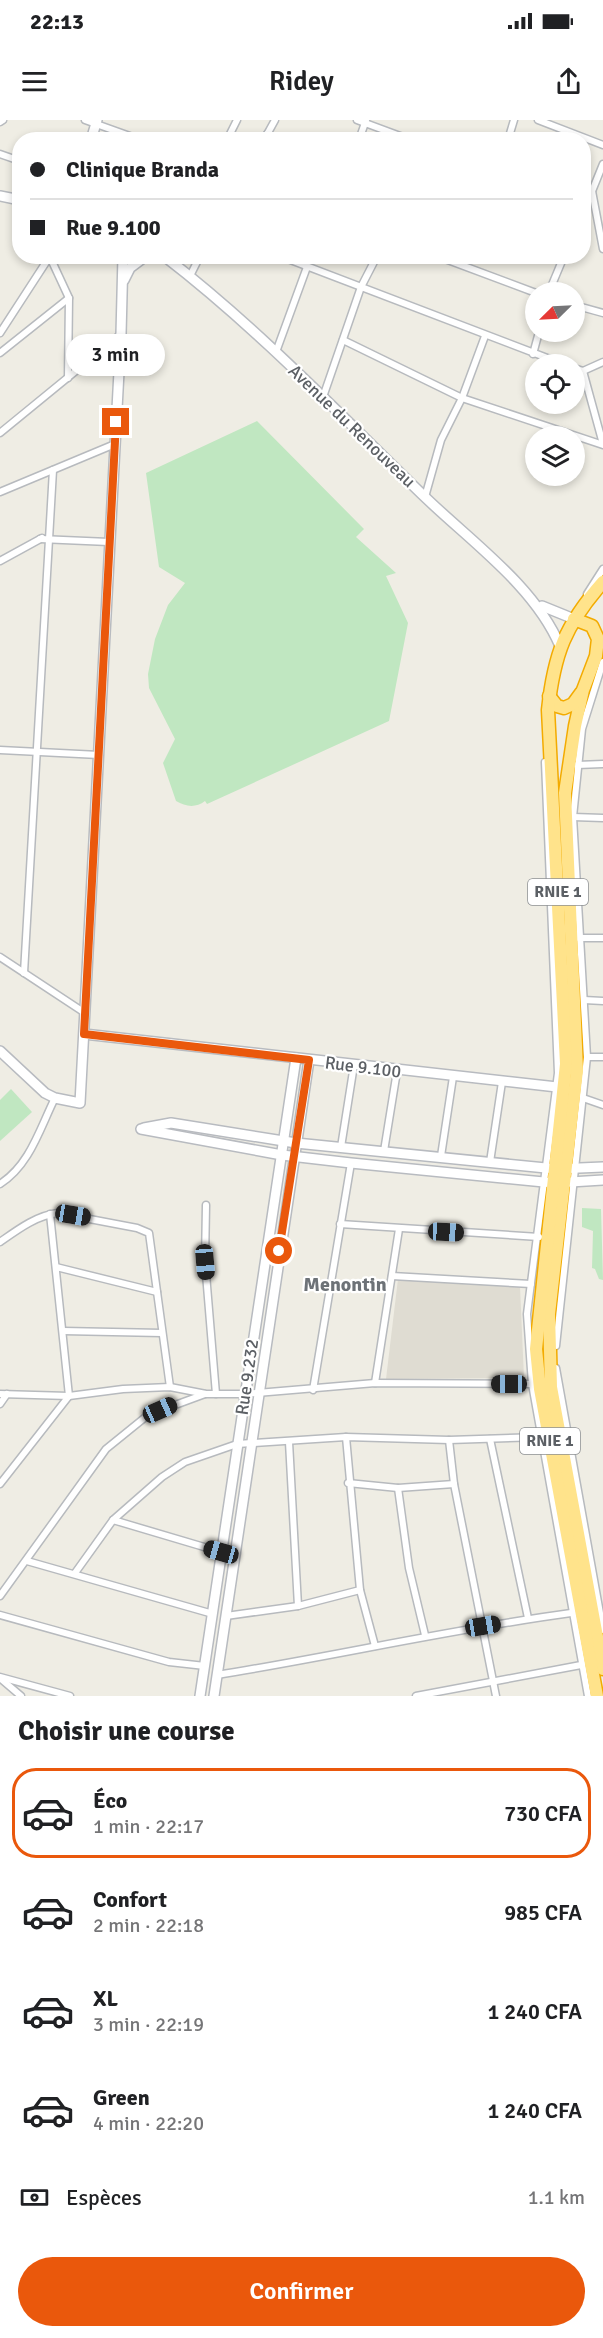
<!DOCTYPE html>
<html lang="fr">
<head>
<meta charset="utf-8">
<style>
  body { margin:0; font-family:Signika,sans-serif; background:#f2f2f2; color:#202124; height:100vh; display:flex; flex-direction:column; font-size:22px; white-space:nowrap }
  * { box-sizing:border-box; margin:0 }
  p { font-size:20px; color:#757577 }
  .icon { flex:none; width:33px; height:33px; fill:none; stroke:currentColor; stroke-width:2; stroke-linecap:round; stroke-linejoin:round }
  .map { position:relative; height:1576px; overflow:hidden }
  .sheet { display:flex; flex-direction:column; background:#fff; flex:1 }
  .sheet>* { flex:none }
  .banner { position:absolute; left:12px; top:12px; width:579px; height:132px; border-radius:24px; box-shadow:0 3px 9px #0003; display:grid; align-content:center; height:132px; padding:0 18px; background:#fff }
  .needle { width:39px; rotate:246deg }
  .fabs { position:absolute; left:525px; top:162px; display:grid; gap:12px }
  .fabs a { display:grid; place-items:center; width:60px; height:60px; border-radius:50%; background:#fff; box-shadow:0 3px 9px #0003; font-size:30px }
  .end { position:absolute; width:27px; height:27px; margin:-14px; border:8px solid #ea580c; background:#fff; box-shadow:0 0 0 3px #fff }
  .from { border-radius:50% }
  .bubble { position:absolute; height:42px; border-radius:21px; background:#fff; box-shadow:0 3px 9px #0003; font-size:20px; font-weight:600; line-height:42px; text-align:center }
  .car { position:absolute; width:18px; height:36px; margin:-18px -9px; border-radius:8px; box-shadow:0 0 4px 2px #0007; background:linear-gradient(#222 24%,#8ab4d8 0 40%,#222 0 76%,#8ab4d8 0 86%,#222 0) }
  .banner b { display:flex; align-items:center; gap:21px; height:57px; font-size:22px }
  .banner b+b { border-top:2px solid #e0e0e0 }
  .banner i { width:15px; height:15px; background:#202124 }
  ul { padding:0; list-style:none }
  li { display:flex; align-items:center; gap:18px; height:90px; margin:0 12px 9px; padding:0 6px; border:3px solid transparent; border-radius:24px }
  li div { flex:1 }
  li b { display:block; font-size:22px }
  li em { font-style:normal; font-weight:600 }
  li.selected { border-color:#ea580c }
  li>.icon { width:54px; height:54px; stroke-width:1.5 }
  h2 { padding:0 18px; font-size:27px; line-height:72px }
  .pay { display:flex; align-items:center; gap:15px; height:66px; padding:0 18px; font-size:22px }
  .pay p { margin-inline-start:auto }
  .button { display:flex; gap:12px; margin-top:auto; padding:12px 18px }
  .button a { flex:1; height:69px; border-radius:36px; background:#ea580c; color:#fff; font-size:24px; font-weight:600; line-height:69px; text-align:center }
  .status { display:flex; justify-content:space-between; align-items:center; height:42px; padding:0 30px; background:#fff; direction:ltr }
  .status svg { height:16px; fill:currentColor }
  header { display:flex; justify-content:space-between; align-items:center; height:78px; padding:0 18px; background:#fff; font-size:27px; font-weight:600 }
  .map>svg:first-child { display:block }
  .education { fill:#dfdcd2 }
  .green { fill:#c0e7c1 }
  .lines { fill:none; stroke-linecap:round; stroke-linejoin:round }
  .street-casing { stroke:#b7babe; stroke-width:9 }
  .secondary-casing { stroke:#b8bbc0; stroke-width:12 }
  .highway-casing { stroke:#f3ab00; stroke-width:15 }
  .street { stroke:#fff; stroke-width:6 }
  .secondary { stroke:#fff; stroke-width:9 }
  .highway { stroke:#ffe38b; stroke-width:12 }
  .route { stroke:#ea580c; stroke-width:8 }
  .labels { text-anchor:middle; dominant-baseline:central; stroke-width:4.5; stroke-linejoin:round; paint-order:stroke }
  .shield { fill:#fff; stroke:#8d9093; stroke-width:1.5 }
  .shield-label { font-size:16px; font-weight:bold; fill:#5c6065 }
  .street-label { font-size:18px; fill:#5c6065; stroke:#fff }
  .neighbourhood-label { font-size:20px; font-weight:bold; fill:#6d7277; stroke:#fff }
</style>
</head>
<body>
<div class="status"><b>22:13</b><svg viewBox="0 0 49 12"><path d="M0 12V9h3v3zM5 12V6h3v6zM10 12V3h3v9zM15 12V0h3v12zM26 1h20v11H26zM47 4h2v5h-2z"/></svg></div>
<header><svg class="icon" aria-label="menu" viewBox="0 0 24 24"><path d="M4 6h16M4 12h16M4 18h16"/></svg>Ridey<svg class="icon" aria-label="share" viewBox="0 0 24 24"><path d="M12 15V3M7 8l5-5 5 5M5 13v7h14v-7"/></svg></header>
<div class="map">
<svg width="603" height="1576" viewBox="0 0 603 1576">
  <rect width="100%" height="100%" fill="#efede4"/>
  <polygon class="education" points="398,1159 520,1167 524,1258 386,1259"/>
  <g class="green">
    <path d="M257,301L364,409L356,417L396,453L386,456L408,503L389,601L207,684L205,681C196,688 186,687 176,681L163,643L175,619L149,568L148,554L155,519L168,485L185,463L159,447L146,353Z"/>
    <polygon points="11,969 32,992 0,1021 0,980"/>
    <polygon points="582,1088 601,1089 603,1160 599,1159 595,1149 592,1148 593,1111 582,1107"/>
  </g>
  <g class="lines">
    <defs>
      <g id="street">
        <polyline points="85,0 141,20"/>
        <polyline points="357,0 411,20"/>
        <polyline points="538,0 603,25"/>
        <polyline points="0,2 3,0"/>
        <polyline points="267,14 278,20"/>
        <polyline points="227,20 237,0"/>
        <polyline points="264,20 275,0"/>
        <polyline points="359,20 366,0"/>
        <polyline points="508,20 514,0"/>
        <polyline points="0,34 20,41"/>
        <polyline points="592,71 603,129"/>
        <polyline points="584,91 603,44"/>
        <polyline points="280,136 563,244"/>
        <polyline points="437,136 536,173"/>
        <polyline points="50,137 69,178 68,258"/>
        <polyline points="190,156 200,136"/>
        <polyline points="549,172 564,136"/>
        <polyline points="574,185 603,193"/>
        <polyline points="0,213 50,136"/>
        <polyline points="343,220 462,278 603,325"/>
        <polyline points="276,232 307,147"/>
        <polyline points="0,233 69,178"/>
        <polyline points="533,234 539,212"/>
        <polyline points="574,248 583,251 603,242"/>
        <polyline points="583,251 603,324"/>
        <polyline points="323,277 361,167 377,136"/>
        <polyline points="0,313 121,214"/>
        <polyline points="0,372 115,324"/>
        <polyline points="425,377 441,320 462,278 485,216"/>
        <polyline points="40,419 109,422"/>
        <polyline points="0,441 42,418"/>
        <polyline points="587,474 603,449"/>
        <polyline points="0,630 99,635"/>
        <polyline points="545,642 558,953 527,1194 532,1264 588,1576"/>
        <polyline points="577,645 603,644"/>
        <polyline points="573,697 603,698"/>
        <polyline points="579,818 603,818"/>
        <polyline points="0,837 85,893"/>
        <polyline points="24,853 53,350"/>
        <polyline points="584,880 603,881"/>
        <polyline points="587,937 603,937"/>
        <polyline points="583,978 603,985"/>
        <polyline points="341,1027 354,945"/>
        <polyline points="384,1031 397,951"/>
        <polyline points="441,1036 453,957"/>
        <polyline points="490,1042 502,962"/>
        <path d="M0,1064C30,1045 40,1008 55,978"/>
        <polyline points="206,1085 205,1142 216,1274"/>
        <polyline points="340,1104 539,1117"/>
        <path d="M0,1122C17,1110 37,1095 58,1093L137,1108L149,1113L170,1267"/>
        <polyline points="56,1147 157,1172"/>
        <polyline points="392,1156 531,1164"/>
        <polyline points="63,1211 162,1213"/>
        <polyline points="556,1226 587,937 573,697 582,609 603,542"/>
        <polyline points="556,1248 603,1510"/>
        <polyline points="375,1263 399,1109"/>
        <polyline points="313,1270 351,1043"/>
        <polyline points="0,1274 69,1276 123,1269 170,1267 206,1274 244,1274 375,1263 532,1264"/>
        <polyline points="0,1284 7,1274"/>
        <polyline points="346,1317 360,1470 375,1526"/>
        <polyline points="490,1319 528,1498"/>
        <polyline points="449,1320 454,1364 496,1576"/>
        <polyline points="289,1322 298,1486"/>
        <polyline points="348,1363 398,1368 454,1364"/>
        <polyline points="0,1364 69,1276 50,1094"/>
        <polyline points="398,1368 409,1448 425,1515"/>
        <polyline points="113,1400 221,1432"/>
        <polyline points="27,1441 213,1494"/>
        <polyline points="75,1453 113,1400 162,1357 185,1342 237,1324 346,1317 449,1320 541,1317"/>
        <polyline points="0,1476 106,1329 148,1295 205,1274"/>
        <polyline points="0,1495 169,1542 205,1546"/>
        <polyline points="226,1496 298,1486 360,1470"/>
        <path d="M217,1555C335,1536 452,1509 571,1493"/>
        <polyline points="0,1557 70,1576"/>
        <polyline points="1,1559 21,1576"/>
        <polyline points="416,1576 581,1545"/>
      </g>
      <g id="secondary">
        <polyline points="91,20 97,0"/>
        <polyline points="0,76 20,80"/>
        <path d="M164,136C259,209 341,296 427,379C473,423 535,467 560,526"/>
        <polyline points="124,160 130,148 146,136"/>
        <polyline points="542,486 574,499"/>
        <polyline points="84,914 557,967"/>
        <polyline points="0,931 45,973 55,978 80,983 121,214 123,136"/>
        <polyline points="144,1008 171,1003 296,1023 556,1049 603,1047"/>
        <polyline points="141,1009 282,1035 351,1043 554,1063 603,1060"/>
        <polyline points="200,1576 296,938"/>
        <polyline points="214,1576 309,940"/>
      </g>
      <g id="highway">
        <polyline points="574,499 592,506 598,519 596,536 583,570 575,606 565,673 577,950 549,1194 551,1267 603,1549"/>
        <polyline points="549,576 557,586 564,588 573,584 581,573"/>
        <path d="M597,1576L540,1269L536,1229L566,944L548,590C554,534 565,505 603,462"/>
      </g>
    </defs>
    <use href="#street" class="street-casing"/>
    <use href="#secondary" class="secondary-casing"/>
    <use href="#highway" class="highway-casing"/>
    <use href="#street" class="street"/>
    <use href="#secondary" class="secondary"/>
    <use href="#highway" class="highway"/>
  </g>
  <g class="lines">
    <polyline class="route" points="116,302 84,914 309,940 279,1131"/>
  </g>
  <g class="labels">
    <g class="shield">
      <rect x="528" y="759" width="60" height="26" rx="4.5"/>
      <rect x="520" y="1308" width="60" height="26" rx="4.5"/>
    </g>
    <g class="shield-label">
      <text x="558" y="772">RNIE 1</text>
      <text x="550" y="1321">RNIE 1</text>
    </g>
    <g class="street-label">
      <text transform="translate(352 306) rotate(44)">Avenue du Renouveau</text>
      <text transform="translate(363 947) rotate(7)">Rue 9.100</text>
      <text transform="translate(247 1257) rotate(-82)">Rue 9.232</text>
    </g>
    <g class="neighbourhood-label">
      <text x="345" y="1164">Menontin</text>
    </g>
  </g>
</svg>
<div class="fabs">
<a><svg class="needle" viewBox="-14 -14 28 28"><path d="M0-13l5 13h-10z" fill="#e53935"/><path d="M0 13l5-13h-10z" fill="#757577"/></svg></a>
<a><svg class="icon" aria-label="locate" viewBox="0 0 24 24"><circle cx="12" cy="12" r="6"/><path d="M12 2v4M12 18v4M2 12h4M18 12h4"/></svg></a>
<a><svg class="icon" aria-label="layers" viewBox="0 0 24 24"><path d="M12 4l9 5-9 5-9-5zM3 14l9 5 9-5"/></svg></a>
</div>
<i class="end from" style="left:279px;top:1131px"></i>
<i class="end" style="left:116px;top:302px"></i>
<div class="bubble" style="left:66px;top:214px;width:99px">3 min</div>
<i class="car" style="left:73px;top:1095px;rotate:100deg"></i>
<i class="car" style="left:446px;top:1112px;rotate:93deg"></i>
<i class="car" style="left:205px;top:1142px;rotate:175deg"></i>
<i class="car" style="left:509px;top:1264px;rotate:270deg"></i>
<i class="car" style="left:160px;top:1290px;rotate:66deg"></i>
<i class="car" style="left:221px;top:1432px;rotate:286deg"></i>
<i class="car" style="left:483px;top:1506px;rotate:81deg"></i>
<div class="banner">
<b><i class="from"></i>Clinique Branda</b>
<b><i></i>Rue 9.100</b>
</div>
</div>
<section class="sheet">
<h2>Choisir une course</h2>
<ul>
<li class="selected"><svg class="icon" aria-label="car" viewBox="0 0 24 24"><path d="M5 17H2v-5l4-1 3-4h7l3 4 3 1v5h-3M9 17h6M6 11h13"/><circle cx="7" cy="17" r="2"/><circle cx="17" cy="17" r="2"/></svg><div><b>Éco</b><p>1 min · 22:17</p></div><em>730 CFA</em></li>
<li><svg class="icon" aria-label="car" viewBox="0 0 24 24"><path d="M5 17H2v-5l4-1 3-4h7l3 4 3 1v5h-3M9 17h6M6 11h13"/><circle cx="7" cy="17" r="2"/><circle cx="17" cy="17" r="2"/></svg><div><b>Confort</b><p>2 min · 22:18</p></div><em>985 CFA</em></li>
<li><svg class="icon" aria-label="car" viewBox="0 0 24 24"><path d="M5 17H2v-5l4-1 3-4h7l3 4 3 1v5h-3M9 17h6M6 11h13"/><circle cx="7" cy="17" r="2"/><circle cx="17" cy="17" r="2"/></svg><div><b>XL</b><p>3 min · 22:19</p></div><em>1 240 CFA</em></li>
<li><svg class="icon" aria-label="car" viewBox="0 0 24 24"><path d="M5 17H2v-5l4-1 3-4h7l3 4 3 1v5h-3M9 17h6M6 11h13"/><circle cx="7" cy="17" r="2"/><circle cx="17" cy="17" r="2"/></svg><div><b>Green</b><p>4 min · 22:20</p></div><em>1 240 CFA</em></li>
</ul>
<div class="pay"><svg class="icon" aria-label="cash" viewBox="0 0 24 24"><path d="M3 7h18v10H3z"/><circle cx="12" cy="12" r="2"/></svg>Espèces<p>1.1 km</p></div>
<div class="button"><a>Confirmer</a></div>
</section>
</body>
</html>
